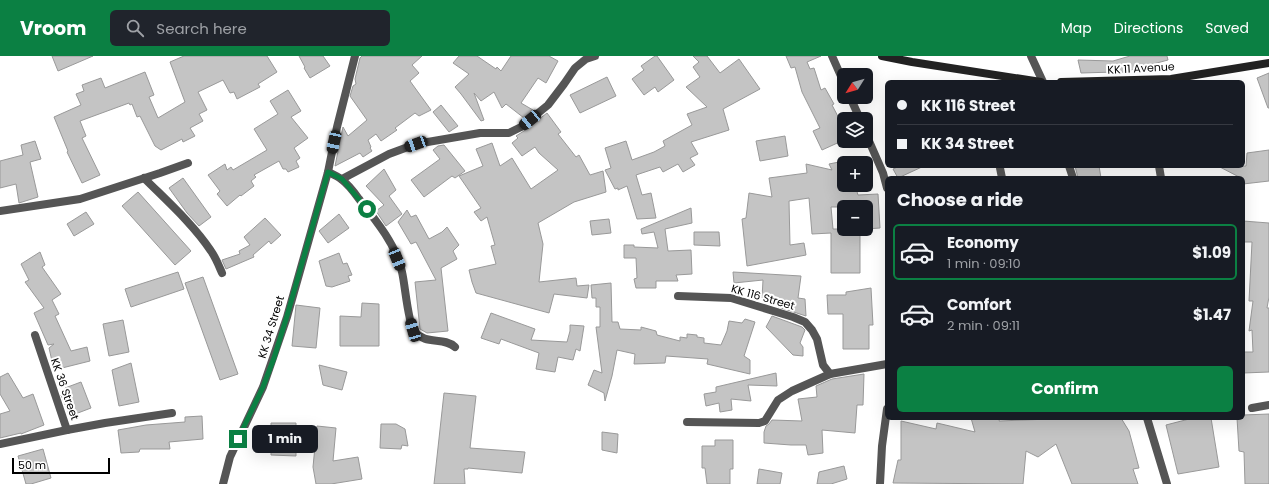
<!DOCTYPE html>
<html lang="en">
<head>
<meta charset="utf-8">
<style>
  body { margin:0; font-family:Poppins,sans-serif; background:#20242c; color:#f1f3f6; height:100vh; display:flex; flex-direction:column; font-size:15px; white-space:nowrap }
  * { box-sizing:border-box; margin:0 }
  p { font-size:13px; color:#9ea1a6 }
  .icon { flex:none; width:22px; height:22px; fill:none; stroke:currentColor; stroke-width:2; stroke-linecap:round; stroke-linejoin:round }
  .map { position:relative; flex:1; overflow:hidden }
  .panel { position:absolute; left:885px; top:120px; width:360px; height:244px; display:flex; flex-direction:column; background:#171b24; border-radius:6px; box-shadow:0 4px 16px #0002 }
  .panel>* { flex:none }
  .banner { position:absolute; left:885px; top:24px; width:360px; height:88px; border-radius:6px; box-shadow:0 4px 16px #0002; display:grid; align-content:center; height:88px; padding:0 12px; background:#171b24 }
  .needle { width:26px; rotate:233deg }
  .tools { position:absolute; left:837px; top:12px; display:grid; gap:8px }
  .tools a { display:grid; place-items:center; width:36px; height:36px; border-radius:6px; background:#171b24; box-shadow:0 4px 16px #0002; font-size:20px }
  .scale { position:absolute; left:12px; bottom:10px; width:98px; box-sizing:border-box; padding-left:4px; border:2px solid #000; border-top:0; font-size:11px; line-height:14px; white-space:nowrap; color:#000; -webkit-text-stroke:3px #fff; paint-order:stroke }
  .end { position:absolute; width:18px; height:18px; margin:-9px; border:5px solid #0b8043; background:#fff; box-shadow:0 0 0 2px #fff }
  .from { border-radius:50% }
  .bubble { position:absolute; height:28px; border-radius:6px; background:#171b24; box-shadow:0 4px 16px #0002; font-size:13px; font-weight:700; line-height:28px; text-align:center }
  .car { position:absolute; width:12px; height:24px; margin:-12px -6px; border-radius:5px; box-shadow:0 0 3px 1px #0007; background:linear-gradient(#222 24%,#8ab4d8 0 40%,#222 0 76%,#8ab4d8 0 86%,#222 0) }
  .banner b { display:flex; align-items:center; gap:14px; height:38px; font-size:15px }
  .banner b+b { border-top:1px solid #363941 }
  .banner i { width:10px; height:10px; background:#f1f3f6 }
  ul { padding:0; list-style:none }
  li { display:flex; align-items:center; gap:12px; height:56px; margin:0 8px 6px; padding:0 4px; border:2px solid transparent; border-radius:6px }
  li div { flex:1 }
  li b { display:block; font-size:15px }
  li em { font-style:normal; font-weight:700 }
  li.active { border-color:#0b8043 }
  li>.icon { width:36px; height:36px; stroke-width:1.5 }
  h2 { padding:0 12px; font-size:18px; line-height:48px }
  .primary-button { display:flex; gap:8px; margin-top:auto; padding:8px 12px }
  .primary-button a { flex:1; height:46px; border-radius:6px; background:#0b8043; color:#fff; font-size:16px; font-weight:700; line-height:46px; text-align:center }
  header { display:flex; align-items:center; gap:24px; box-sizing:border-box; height:56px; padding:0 20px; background:#0b8043; color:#fff }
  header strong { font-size:19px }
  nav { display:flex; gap:22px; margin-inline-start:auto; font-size:14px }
  .search { width:280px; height:36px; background:#20242c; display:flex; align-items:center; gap:10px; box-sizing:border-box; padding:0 14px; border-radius:6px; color:#9ea1a6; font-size:15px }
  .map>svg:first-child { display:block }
  .building { fill:#c4c4c4; stroke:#999 }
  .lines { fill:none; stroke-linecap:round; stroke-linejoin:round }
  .street { stroke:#555; stroke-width:8 }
  .secondary { stroke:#222; stroke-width:8 }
  .route { stroke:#0b8043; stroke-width:5 }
  .labels { text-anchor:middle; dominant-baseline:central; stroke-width:4; stroke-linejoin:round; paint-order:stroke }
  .street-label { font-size:11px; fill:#000; stroke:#fff }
</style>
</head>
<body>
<header>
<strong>Vroom</strong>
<div class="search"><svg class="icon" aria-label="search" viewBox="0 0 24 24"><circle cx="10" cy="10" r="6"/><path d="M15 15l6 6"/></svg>Search here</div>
<nav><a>Map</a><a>Directions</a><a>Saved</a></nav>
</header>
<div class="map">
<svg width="1269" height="428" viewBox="0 0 1269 428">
  <rect width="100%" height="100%" fill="#fff"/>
  <g class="building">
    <polygon points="52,0 93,0 58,15"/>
    <polygon points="184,0 267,0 277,16 258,28 260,31 237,43 234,36 230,37 223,24 198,36 207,54 199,58 203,65 190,72 195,80 183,86 182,83 161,94 155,90 140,60 137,61 132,48 130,49 129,47 80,65 86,80 82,82 100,119 82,127 67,96 68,95 54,61 81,49 76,38 84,35 82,29 101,22 105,32 145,16 154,39 149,41 158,62 185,46 170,6"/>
    <polygon points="299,0 323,0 330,10 310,22 304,12 305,11"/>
    <polygon points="362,0 422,0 412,9 419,17 410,25 431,54 419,60 415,57 395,72 397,74 381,85 376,78 368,84 371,91 370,92 372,95 363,101 360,97 335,110 343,71 348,80 367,64 350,40 353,30 356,28 355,23 360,2"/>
    <polygon points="459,0 477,0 496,13 497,11 501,15 511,0 549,0 558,5 546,27 538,22 521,47 533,54 524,62 506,48 502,52 494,36 481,45 474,37 484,64 481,65 461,38 455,31 469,18 453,7"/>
    <polygon points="655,0 657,0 674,24 658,36 655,31 644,39 632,23 644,14 641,10"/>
    <polygon points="693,0 707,0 720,17 739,3 760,33 723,53 729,74 691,86 698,98 690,102 695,109 683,116 678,108 663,116 660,111 636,119 642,139 651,137 656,162 637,163 627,130 618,134 618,132 615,133 605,114 611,112 605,92 626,85 632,104 654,96 665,90 663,85 692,69 687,58 707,51 686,31 700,21 693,11 699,6"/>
    <polygon points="786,0 821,0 807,6 810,13 814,12 821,34 825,32 834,48 832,49 844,72 844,84 822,94 813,75 820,72 802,36 795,11 791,12"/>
    <polygon points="1130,0 1167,0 1168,4 1116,18 1115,16 1081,17 1078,4 1113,5"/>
    <polygon points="1269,17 1269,52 1268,52 1257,22"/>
    <polygon points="607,21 616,40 580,57 570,39"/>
    <polygon points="288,34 301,55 291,61 308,82 294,92 300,102 296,105 299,111 288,116 286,113 283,113 279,105 254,119 256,121 251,125 254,130 241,140 240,139 227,150 217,138 220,135 208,119 225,108 227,114 231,111 233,114 267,94 254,73 278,58 270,45"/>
    <polygon points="441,49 458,70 449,76 433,56"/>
    <polygon points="547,57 561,76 558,78 576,101 579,99 590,119 603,115 606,136 574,146 538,167 543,188 539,226 576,222 577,230 589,229 587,242 554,238 549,257 476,237 472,226 469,214 496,208 491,190 495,189 487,161 481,165 474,156 481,152 459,120 483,110 476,93 492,87 500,110 512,102 531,133 558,114 539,97 535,91 522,100 512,87 518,82 516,80 524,75"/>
    <polygon points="785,80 788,100 760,105 756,85"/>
    <polygon points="35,85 41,103 30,106 38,141 19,147 16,128 0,132 0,105 23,99 21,89"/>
    <polygon points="444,89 465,115 455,122 452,120 424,141 411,124 440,103 433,94 438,90"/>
    <polygon points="1269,94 1269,125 1243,128 1243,122 1241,122 1218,110 1246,110 1247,97"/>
    <polygon points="844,105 844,129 855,129 858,139 878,138 880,172 866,173 866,151 831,151 833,173 860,173 860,217 831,217 831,177 812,178 809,142 789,145 790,189 804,187 806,199 747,210 742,163 746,162 749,137 772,141 769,122 807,117 806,108 832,114 829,108"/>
    <polygon points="900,110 924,110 898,122 893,113"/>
    <polygon points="1075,110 1099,110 1101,122 1078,122"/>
    <polygon points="384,113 396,134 389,140 402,158 386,170 376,155 384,149 366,130"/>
    <polygon points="183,122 211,161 199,170 187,157 169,132"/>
    <polygon points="138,136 191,195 175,209 122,150"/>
    <polygon points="691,152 692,167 665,173 668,195 691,194 692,218 676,219 678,225 656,225 656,232 636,232 634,223 637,222 636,202 624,202 624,189 634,189 634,191 658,192 654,176 642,178 641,173"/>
    <polygon points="407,154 411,161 416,159 429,183 442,176 447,171 459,189 453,195 457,203 441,212 448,275 427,277 420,273 415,226 436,224 416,186 411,188 398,166"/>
    <polygon points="86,156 94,168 74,180 67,168"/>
    <polygon points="339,158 349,172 328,187 319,175"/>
    <polygon points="265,162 281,179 271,188 269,185 253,199 254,201 226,213 222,204 240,198 239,195 250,189 244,181"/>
    <polygon points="609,163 611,177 592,179 590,165"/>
    <polygon points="1243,165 1269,167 1269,241 1267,252 1269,252 1269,316 1243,317 1243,296 1253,296 1252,274 1249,275 1253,245 1249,245 1252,186 1243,186"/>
    <polygon points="694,176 719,176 720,190 694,189"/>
    <polygon points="40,196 45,209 42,211 61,238 52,244 59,258 55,260 71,295 87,291 90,305 54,314 49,292 54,288 48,289 34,257 44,252 25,226 29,224 21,208"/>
    <polygon points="339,197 343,208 347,207 352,219 348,220 350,225 332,231 326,230 319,205"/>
    <polygon points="178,216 184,233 131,251 125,233"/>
    <polygon points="733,216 801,220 798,242 805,243 806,260 778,251 782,244 762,242 763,224 734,227"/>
    <polygon points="203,221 238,318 220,324 185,227"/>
    <polygon points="611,227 612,266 618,266 620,273 641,274 641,271 656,275 657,279 680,285 680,281 687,282 687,278 697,279 697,281 704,282 704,287 721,289 727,275 729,265 742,267 745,263 755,266 744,300 750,304 750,318 707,308 708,303 666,300 665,307 634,308 635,298 617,294 612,320 605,345 604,337 588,329 594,314 602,317 596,271 600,271 600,251 596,251 596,242 592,242 591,229"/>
    <polygon points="871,232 873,269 869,269 869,293 843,293 843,258 828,258 827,239 846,239 846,236"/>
    <polygon points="362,247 379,248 379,290 340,290 340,260 361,261"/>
    <polygon points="296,249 320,252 316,292 292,290"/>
    <polygon points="491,257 535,273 531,284 567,286 570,275 570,269 584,270 580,295 576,293 573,304 558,301 555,316 536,313 539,297 501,283 499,288 481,282"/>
    <polygon points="772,260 802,271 805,274 800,287 803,291 803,300 793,299 766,271"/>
    <polygon points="123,264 129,296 109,300 103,268"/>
    <polygon points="131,307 139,346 119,350 112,314"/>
    <polygon points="319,309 347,316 342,334 323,329"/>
    <polygon points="8,317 23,342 33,338 44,369 21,378 21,377 0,382 0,358 10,355 0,338 0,321"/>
    <polygon points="776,317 777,330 748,329 751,345 731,343 732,354 720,356 719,347 706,350 704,338 716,336 716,331"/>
    <polygon points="864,318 863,349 857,349 855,377 822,374 823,397 808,399 806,389 791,389 764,387 764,376 766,370 769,368 772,364 802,365 798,343 817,341 816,330 832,323"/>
    <polygon points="81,326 91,352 70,360 61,339 67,337 65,332"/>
    <polygon points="444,337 476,340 470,392 525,396 522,417 468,412 468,413 464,413 465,428 434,428"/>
    <polygon points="1269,358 1269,428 1245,428 1244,396 1239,395 1237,362 1243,362 1243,359"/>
    <polygon points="202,360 203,383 169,386 170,393 140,393 139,396 121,397 118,374 146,369 185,366 185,361"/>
    <polygon points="971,362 1000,362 999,365 1050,363 1049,362 1121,362 1129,375 1139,412 1133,413 1138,428 1072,428 1056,388 1038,401 1026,395 1023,428 893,427 898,404 901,404 901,365 936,373 937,367 975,376"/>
    <polygon points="1193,362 1211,362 1219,411 1178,418 1166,369"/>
    <polygon points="271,367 296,367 296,400 271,399"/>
    <polygon points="381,368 396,368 405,373 408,390 402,389 401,393 380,392"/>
    <polygon points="317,370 336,372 333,405 358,401 362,423 331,428 316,428 313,411"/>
    <polygon points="602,376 618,378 617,397 602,394"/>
    <polygon points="715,384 733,384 733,413 730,413 730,428 707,428 705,412 702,412 702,390 715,390"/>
    <polygon points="43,393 51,422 31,428 26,428 18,400"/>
    <polygon points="844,410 847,423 831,428 817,428 819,416"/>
    <polygon points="759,413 782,417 780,428 757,428"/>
  </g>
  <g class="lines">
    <g class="street">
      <polyline points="832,0 844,27"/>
      <polyline points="1031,0 1043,26"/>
      <polyline points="850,41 860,63"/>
      <polyline points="866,78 883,117 887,132"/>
      <polyline points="1069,110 1073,122"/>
      <polyline points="1159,110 1161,122"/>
      <polyline points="1000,112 1002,122"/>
      <path d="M328,116C332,118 337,120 341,123C348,128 354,136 359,143C375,163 397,190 402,216C405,228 408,267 414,275C426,290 443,280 455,291"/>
      <path d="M144,122C167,145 193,168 211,195C216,202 219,210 222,217"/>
      <polyline points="342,123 389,98 416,88 480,77 509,77 521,71 548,49 564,28 575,12 586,3 595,0"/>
      <polyline points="0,155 80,143 160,117 188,107"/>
      <polyline points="678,240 731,242 793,261 805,266 812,274 817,283 823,309 830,318"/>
      <polyline points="1252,352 1269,349"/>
      <polyline points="1147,362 1167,428"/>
      <polyline points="687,366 759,367 765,365 778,344 792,335 830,318 887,308"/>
      <polyline points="67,374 105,367 172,357"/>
      <polyline points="0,388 67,374 35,279"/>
      <polyline points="223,428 230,401 263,331 287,261 328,116 337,71 355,0"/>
      <polyline points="880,428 882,390 887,353"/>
    </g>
    <g class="secondary">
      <polyline points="882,0 912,6 1041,26"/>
      <polyline points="1061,26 1171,23 1269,7"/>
    </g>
  </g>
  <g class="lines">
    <polyline class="route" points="238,383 263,331 274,302 287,260 328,116 342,123 367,153"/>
  </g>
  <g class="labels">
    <g class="street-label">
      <text transform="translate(1141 12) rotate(-3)">KK 11 Avenue</text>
      <text transform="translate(763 241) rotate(16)">KK 116 Street</text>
      <text transform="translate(271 271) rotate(-73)">KK 34 Street</text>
      <text transform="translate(65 333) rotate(71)">KK 36 Street</text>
    </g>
  </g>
</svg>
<div class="tools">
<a><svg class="needle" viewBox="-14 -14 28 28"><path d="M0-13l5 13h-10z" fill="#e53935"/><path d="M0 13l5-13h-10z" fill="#9ea1a6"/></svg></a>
<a><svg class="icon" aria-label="layers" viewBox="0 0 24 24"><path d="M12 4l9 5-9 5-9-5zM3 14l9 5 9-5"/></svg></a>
<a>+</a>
<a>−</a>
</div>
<div class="scale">50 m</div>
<i class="end from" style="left:367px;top:153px"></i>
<i class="end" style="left:238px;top:383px"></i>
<div class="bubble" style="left:252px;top:369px;width:66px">1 min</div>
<i class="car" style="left:530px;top:64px;rotate:231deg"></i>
<i class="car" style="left:334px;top:86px;rotate:192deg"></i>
<i class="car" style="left:416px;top:88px;rotate:250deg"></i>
<i class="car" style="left:397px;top:203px;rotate:158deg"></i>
<i class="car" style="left:413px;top:274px;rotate:344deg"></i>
<div class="banner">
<b><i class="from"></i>KK 116 Street</b>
<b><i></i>KK 34 Street</b>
</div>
<section class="panel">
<h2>Choose a ride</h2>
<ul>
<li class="active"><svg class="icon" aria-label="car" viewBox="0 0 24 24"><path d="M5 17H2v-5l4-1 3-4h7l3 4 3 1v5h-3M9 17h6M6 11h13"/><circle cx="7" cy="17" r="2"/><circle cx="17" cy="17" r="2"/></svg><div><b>Economy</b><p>1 min · 09:10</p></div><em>$1.09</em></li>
<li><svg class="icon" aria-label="car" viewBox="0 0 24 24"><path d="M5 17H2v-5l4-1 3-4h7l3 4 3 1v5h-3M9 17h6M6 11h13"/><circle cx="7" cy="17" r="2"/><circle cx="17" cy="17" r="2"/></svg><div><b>Comfort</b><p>2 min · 09:11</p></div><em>$1.47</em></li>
</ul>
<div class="primary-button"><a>Confirm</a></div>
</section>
</div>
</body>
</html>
